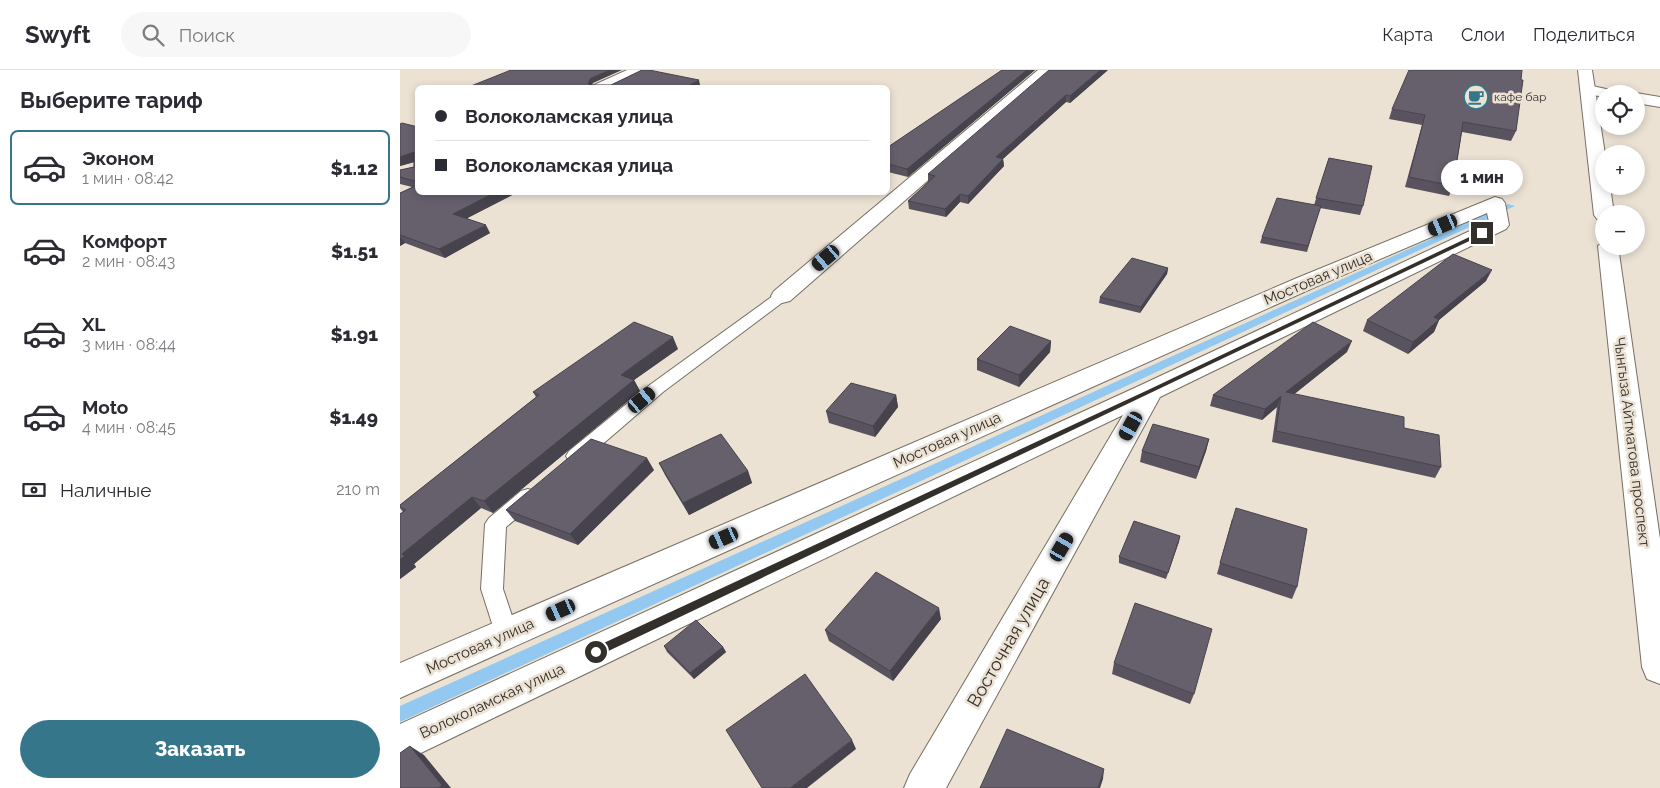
<!DOCTYPE html>
<html lang="ru">
<head>
<meta charset="utf-8">
<style>
  body { margin:0; font-family:Raleway,sans-serif; background:#f7f7f7; color:#2b2b33; height:100vh; display:flex; flex-direction:column; font-size:19px; white-space:nowrap }
  * { box-sizing:border-box; margin:0 }
  p { font-size:16px; color:#7c7c81 }
  .icon { flex:none; width:28px; height:28px; fill:none; stroke:currentColor; stroke-width:2; stroke-linecap:round; stroke-linejoin:round }
  .map { position:relative; flex:1; overflow:hidden }
  .side { display:flex; flex-direction:column; background:#fff; width:400px }
  .side>* { flex:none }
  .top-card { position:absolute; left:15px; top:15px; width:475px; height:110px; border-radius:8px; box-shadow:0 2px 8px #0003; display:grid; align-content:center; height:110px; padding:0 20px; background:#fff }
  .tools { position:absolute; left:1195px; top:15px; display:grid; gap:10px }
  .tools a { display:grid; place-items:center; width:50px; height:50px; border-radius:50%; background:#fff; box-shadow:0 2px 8px #0003; font-size:25px }
  .end { position:absolute; width:22px; height:22px; margin:-11px; border:6px solid #332f2a; background:#fff; box-shadow:0 0 0 2px #fff }
  .from { border-radius:50% }
  .bubble { position:absolute; height:35px; border-radius:18px; background:#fff; box-shadow:0 2px 8px #0003; font-size:16px; font-weight:800; line-height:35px; text-align:center }
  .car { position:absolute; width:15px; height:30px; margin:-15px -8px; border-radius:6px; box-shadow:0 0 4px 1px #0007; background:linear-gradient(#222 24%,#8ab4d8 0 40%,#222 0 76%,#8ab4d8 0 86%,#222 0) }
  .top-card b { display:flex; align-items:center; gap:18px; height:48px; font-size:19px }
  .top-card b+b { border-top:1px solid #e1e1e2 }
  .top-card i { width:12px; height:12px; background:#2b2b33 }
  ul { padding:0; list-style:none }
  li { display:flex; align-items:center; gap:15px; height:75px; margin:0 10px 8px; padding:0 10px; border:2px solid transparent; border-radius:8px }
  li div { flex:1 }
  li b { display:block; font-size:19px }
  li em { font-style:normal; font-weight:800 }
  li.current { border-color:#36768a }
  li>.icon { width:45px; height:45px; stroke-width:1.5 }
  h2 { padding:0 20px; font-size:22px; line-height:60px }
  .pay { display:flex; align-items:center; gap:12px; height:55px; padding:0 20px; font-size:19px }
  .pay p { margin-inline-start:auto }
  .action { display:flex; gap:10px; margin-top:auto; padding:10px 20px }
  .action a { flex:1; height:58px; border-radius:30px; background:#36768a; color:#fff; font-size:20px; font-weight:800; line-height:58px; text-align:center }
  header { display:flex; align-items:center; gap:30px; box-sizing:border-box; height:70px; padding:0 25px; background:#fff; border-bottom:1px solid #e1e1e2 }
  header strong { font-size:24px }
  nav { display:flex; gap:28px; margin-inline-start:auto; font-size:18px }
  .search { width:350px; height:45px; background:#f7f7f7; display:flex; align-items:center; gap:12px; box-sizing:border-box; padding:0 18px; border-radius:28px; color:#7c7c81; font-size:19px }
  main { display:flex; flex:1; min-height:0 }
  .map>svg:first-child { display:block }
  .lines { fill:none; stroke-linecap:round; stroke-linejoin:round }
  .stream { fill:#93c9f1; fill-rule:evenodd }
  .service-casing { stroke:#766f62; stroke-width:2 }
  .minor-casing { stroke:#766f62; stroke-width:2 }
  .secondary-casing { stroke:#766f62; stroke-width:2 }
  .service { fill:#fff; fill-rule:evenodd }
  .minor { fill:#fff; fill-rule:evenodd }
  .secondary { fill:#fff; fill-rule:evenodd }
  .wall { fill:#58535e }
  .shaded-wall { fill:#47434c }
  .building { fill:#66606d; stroke:#47434c }
  .route { fill:#332f2a }
  .labels { text-anchor:middle; dominant-baseline:central; stroke-width:5; stroke-linejoin:round; paint-order:stroke }
  .far-poi-label { font-size:12px; fill:#332f2a; stroke:#ebe2d4; text-anchor:start }
  .street-label { font-size:15px; fill:#332f2a; stroke:#ebe2d4 }
  .near-street-label { font-size:18px; fill:#332f2a; stroke:#ebe2d4 }
</style>
</head>
<body>
<header>
<strong>Swyft</strong>
<div class="search"><svg class="icon" aria-label="search" viewBox="0 0 24 24"><circle cx="10" cy="10" r="6"/><path d="M15 15l6 6"/></svg>Поиск</div>
<nav><a>Карта</a><a>Слои</a><a>Поделиться</a></nav>
</header>
<main>
<section class="side">
<h2>Выберите тариф</h2>
<ul>
<li class="current"><svg class="icon" aria-label="car" viewBox="0 0 24 24"><path d="M5 17H2v-5l4-1 3-4h7l3 4 3 1v5h-3M9 17h6M6 11h13"/><circle cx="7" cy="17" r="2"/><circle cx="17" cy="17" r="2"/></svg><div><b>Эконом</b><p>1 мин · 08:42</p></div><em>$1.12</em></li>
<li><svg class="icon" aria-label="car" viewBox="0 0 24 24"><path d="M5 17H2v-5l4-1 3-4h7l3 4 3 1v5h-3M9 17h6M6 11h13"/><circle cx="7" cy="17" r="2"/><circle cx="17" cy="17" r="2"/></svg><div><b>Комфорт</b><p>2 мин · 08:43</p></div><em>$1.51</em></li>
<li><svg class="icon" aria-label="car" viewBox="0 0 24 24"><path d="M5 17H2v-5l4-1 3-4h7l3 4 3 1v5h-3M9 17h6M6 11h13"/><circle cx="7" cy="17" r="2"/><circle cx="17" cy="17" r="2"/></svg><div><b>XL</b><p>3 мин · 08:44</p></div><em>$1.91</em></li>
<li><svg class="icon" aria-label="car" viewBox="0 0 24 24"><path d="M5 17H2v-5l4-1 3-4h7l3 4 3 1v5h-3M9 17h6M6 11h13"/><circle cx="7" cy="17" r="2"/><circle cx="17" cy="17" r="2"/></svg><div><b>Moto</b><p>4 мин · 08:45</p></div><em>$1.49</em></li>
</ul>
<div class="pay"><svg class="icon" aria-label="cash" viewBox="0 0 24 24"><path d="M3 7h18v10H3z"/><circle cx="12" cy="12" r="2"/></svg>Наличные<p>210 m</p></div>
<div class="action"><a>Заказать</a></div>
</section>
<div class="map">
<svg width="1260" height="718" viewBox="0 0 1260 718">
  <rect width="100%" height="100%" fill="#ebe2d4"/>
  <g class="lines">
    <polygon class="stream" points="1108,134 1115,136 0,652 0,636"/>
    <defs>
      <g id="service">
        <polygon points="382,221 387,223 390,226 387,229 263,322 183,391 176,393 169,391 166,386 169,381 251,314 377,223"/>
        <polygon points="128,419 135,421 138,427 135,433 106,457 103,519 118,564 114,572 106,575 98,572 81,519 85,454 89,448 121,421"/>
      </g>
      <g id="minor">
        <polygon points="227,0 246,0 244,3 212,18 192,18 194,15"/>
        <polygon points="638,0 654,0 390,231 382,233 374,231 371,226 374,221"/>
        <polygon points="1188,15 1215,21 1217,24 1204,24 1204,27 1183,23 1180,20 1183,17"/>
        <polygon points="1236,23 1260,27 1260,37 1236,33 1236,24 1234,24"/>
        <polygon points="1095,127 1102,129 1105,133 1109,155 1106,159 760,327 546,718 504,718 510,704 723,345 0,693 0,654 741,315 1089,152 1087,143 913,218 0,628 0,593 897,208"/>
      </g>
      <g id="secondary">
        <polygon points="1178,0 1192,0 1205,84 1204,116 1210,116 1214,144 1204,144 1204,151 1197,149 1194,145"/>
        <polygon points="1204,171 1204,176 1218,176 1260,469 1260,614 1247,609 1242,597 1198,176"/>
      </g>
    </defs>
    <use href="#service" class="service-casing"/>
    <use href="#minor" class="minor-casing"/>
    <use href="#secondary" class="secondary-casing"/>
    <use href="#service" class="service"/>
    <use href="#minor" class="minor"/>
    <use href="#secondary" class="secondary"/>
  </g>
  <g class="wall">
    <polygon points="602,0 635,0 508,107 488,102 488,77"/>
    <polygon points="708,0 670,33 666,32 603,89 604,96 568,134 560,132 546,147 509,139 508,131 528,112 528,104"/>
    <polygon points="992,39 1116,61 1111,71 1062,62 1053,116 1049,126 1005,117 1022,55 989,49"/>
    <polygon points="0,54 18,57 18,122 118,122 67,148 90,163 45,188 5,173 0,176 0,123 12,117 0,114 0,100 14,97 14,92 0,96"/>
    <polygon points="929,88 963,136 960,145 920,138 907,182 860,173 862,167 914,135"/>
    <polygon points="768,198 767,204 740,243 699,233 700,227"/>
    <polygon points="1086,211 1039,250 1034,262 1008,284 963,261 967,250"/>
    <polygon points="651,271 650,282 619,317 577,300 577,289"/>
    <polygon points="278,279 234,310 240,321 93,443 81,438 14,494 16,497 0,509 0,444 3,442 0,438 0,435 136,327 133,322"/>
    <polygon points="947,282 894,324 1004,358 1041,397 1035,408 872,372 877,337 862,350 810,336 813,325"/>
    <polygon points="496,325 498,337 475,367 429,353 426,341"/>
    <polygon points="809,369 806,381 796,409 740,392 742,381"/>
    <polygon points="259,393 348,401 352,413 289,445 265,405"/>
    <polygon points="254,400 178,475 115,451 106,440"/>
    <polygon points="832,449 897,517 892,529 817,504"/>
    <polygon points="780,466 766,509 719,493 719,487"/>
    <polygon points="541,549 493,611 429,571 425,560"/>
    <polygon points="264,576 323,577 326,582 294,609 267,582"/>
    <polygon points="714,593 794,624 790,634 712,604"/>
  </g>
  <g class="shaded-wall">
    <polygon points="210,0 222,0 193,13 191,18 188,13 191,8"/>
    <polygon points="627,0 635,0 508,107 507,99"/>
    <polygon points="700,0 708,0 670,33 670,26"/>
    <polygon points="299,10 300,15 295,18 284,18"/>
    <polygon points="666,25 666,32 596,95 596,87"/>
    <polygon points="14,82 18,91 0,96 0,87"/>
    <polygon points="603,89 604,96 568,134 568,126"/>
    <polygon points="96,122 118,122 58,153 53,144"/>
    <polygon points="560,124 560,132 546,147 545,139"/>
    <polygon points="86,155 90,163 45,188 39,179"/>
    <polygon points="0,166 5,173 0,176"/>
    <polygon points="768,198 767,204 740,243 741,237"/>
    <polygon points="1092,200 1086,211 1028,259 1034,247"/>
    <polygon points="1039,250 1034,262 1008,284 1013,272"/>
    <polygon points="273,267 278,279 234,310 240,321 93,443 84,431 221,305"/>
    <polygon points="651,271 650,282 619,317 619,305"/>
    <polygon points="952,271 947,282 882,334 886,322"/>
    <polygon points="496,325 498,337 475,367 473,356"/>
    <polygon points="881,326 877,337 862,350 865,339"/>
    <polygon points="809,369 806,381 796,409 799,397"/>
    <polygon points="247,388 254,400 178,475 170,464"/>
    <polygon points="348,401 352,413 289,445 283,433"/>
    <polygon points="72,427 81,438 14,494 16,497 0,509 0,490 2,484"/>
    <polygon points="780,466 779,472 766,509 768,503"/>
    <polygon points="539,538 541,549 493,611 490,601"/>
    <polygon points="323,577 326,582 294,609 290,603"/>
    <polygon points="452,670 456,679 407,718 390,718"/>
    <polygon points="10,676 24,685 51,718 39,718"/>
    <polygon points="704,699 703,709 700,718 698,718"/>
  </g>
  <g class="building">
    <polygon points="111,0 210,0 191,8 188,13 190,15 211,15 242,0 249,0 299,10 284,18 79,18 71,16"/>
    <polygon points="602,0 627,0 507,99 488,94 488,77"/>
    <polygon points="649,0 700,0 670,26 666,25 596,87 603,89 568,126 560,124 545,139 508,131 535,106 528,104"/>
    <polygon points="1009,0 1122,0 1121,10 1123,10 1116,61 1063,52 1053,116 1009,107 1025,45 992,39"/>
    <polygon points="2,53 18,57 18,112 0,107 0,100 14,97 14,82 0,87 0,54"/>
    <polygon points="929,88 972,96 963,136 916,128"/>
    <polygon points="18,115 18,122 96,122 53,144 86,155 39,179 0,165 0,123"/>
    <polygon points="877,128 921,136 908,176 862,167"/>
    <polygon points="1053,184 1092,200 1034,247 1039,250 1013,272 967,250"/>
    <polygon points="732,188 768,198 741,237 700,227"/>
    <polygon points="234,252 273,267 221,305 234,310 84,431 72,427 2,484 5,486 0,490 0,444 6,440 0,437 0,435 139,325 133,322"/>
    <polygon points="913,252 952,271 886,322 1004,347 1004,358 1039,365 1041,397 876,361 881,326 865,339 813,325"/>
    <polygon points="610,256 651,271 619,305 577,289"/>
    <polygon points="451,313 496,325 473,356 426,341"/>
    <polygon points="753,354 809,369 799,397 742,381"/>
    <polygon points="321,364 348,401 283,433 259,393"/>
    <polygon points="191,369 247,388 170,464 106,440"/>
    <polygon points="836,438 907,459 897,517 820,493"/>
    <polygon points="734,451 780,466 768,503 719,487"/>
    <polygon points="476,502 539,538 490,601 425,560"/>
    <polygon points="735,533 812,559 794,624 714,593"/>
    <polygon points="296,550 323,577 290,603 264,576"/>
    <polygon points="405,604 452,670 390,718 362,718 326,660"/>
    <polygon points="607,659 704,699 698,718 580,718"/>
    <polygon points="10,676 42,715 39,718 0,718 0,683"/>
  </g>
  <polygon class="route" points="1082,161 1084,164 200,585 193,585 191,582 193,578 748,320"/>
  <defs>
    <symbol id="cafe-ring" viewBox="-11 -11 22 22"><circle r="9.5" fill="#ebe2d4" stroke="#36768a" stroke-width="1.5"/><path d="M-5.5-4.5H6V0H3Q3 3.5 0 3.5H-2.5Q-5.5 3.5-5.5 0ZM3-3.2v2h1.7v-2ZM-6 4.5H4V6H-6Z" fill="#36768a"/></symbol>
  </defs>
  <g fill-rule="evenodd">
    <use href="#cafe-ring" x="1062" y="13" width="28" height="28"/>
  </g>
  <g class="labels">
    <g class="far-poi-label">
      <text x="1094" y="27">кафе бар</text>
    </g>
    <g class="street-label">
      <text transform="translate(918 208) rotate(-23)">Мостовая улица</text>
      <text transform="translate(547 370) rotate(-24)">Мостовая улица</text>
      <text transform="translate(1232 372) rotate(83)">Чынгыза Айтматова проспект</text>
      <text transform="translate(80 576) rotate(-24)">Мостовая улица</text>
      <text transform="translate(92 631) rotate(-25)">Волоколамская улица</text>
    </g>
    <g class="near-street-label">
      <text transform="translate(608 572) rotate(-60)">Восточная улица</text>
    </g>
  </g>
</svg>
<div class="tools">
<a><svg class="icon" aria-label="locate" viewBox="0 0 24 24"><circle cx="12" cy="12" r="6"/><path d="M12 2v4M12 18v4M2 12h4M18 12h4"/></svg></a>
<a>+</a>
<a>−</a>
</div>
<i class="end from" style="left:196px;top:582px"></i>
<i class="end" style="left:1082px;top:163px"></i>
<div class="bubble" style="left:1041px;top:90px;width:82px">1 мин</div>
<i class="car" style="left:1043px;top:155px;rotate:247deg"></i>
<i class="car" style="left:426px;top:188px;rotate:230deg"></i>
<i class="car" style="left:242px;top:330px;rotate:50deg"></i>
<i class="car" style="left:731px;top:356px;rotate:209deg"></i>
<i class="car" style="left:324px;top:468px;rotate:246deg"></i>
<i class="car" style="left:662px;top:477px;rotate:30deg"></i>
<i class="car" style="left:161px;top:540px;rotate:246deg"></i>
<div class="top-card">
<b><i class="from"></i>Волоколамская улица</b>
<b><i></i>Волоколамская улица</b>
</div>
</div>
</main>
</body>
</html>
